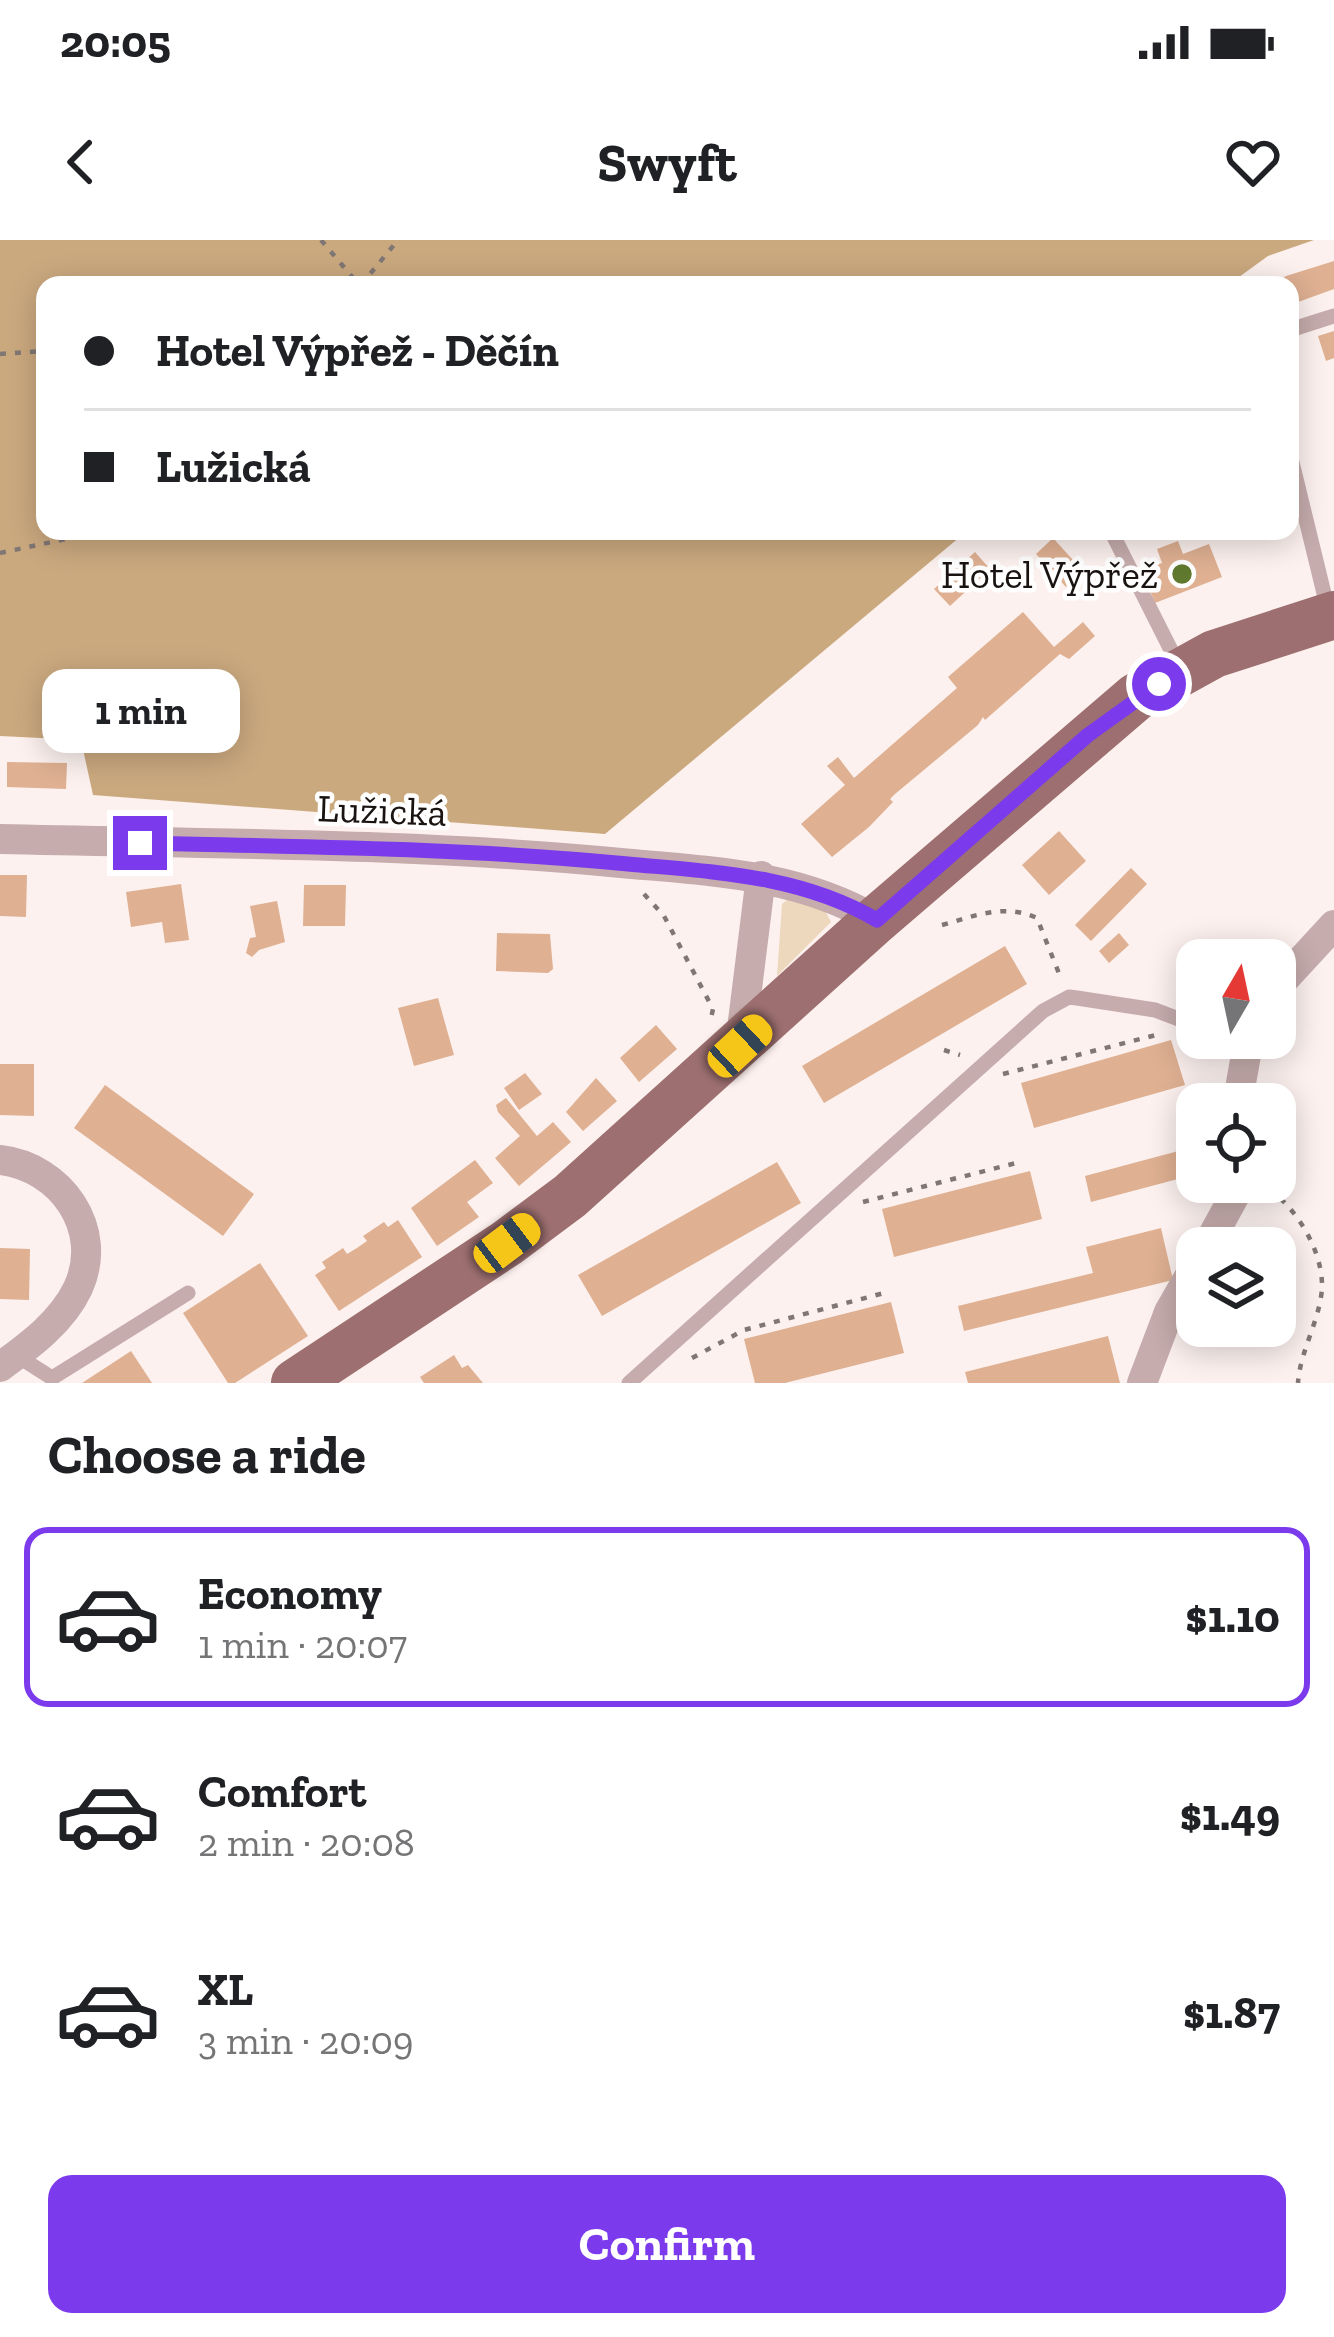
<!DOCTYPE html>
<html lang="en">
<head>
<meta charset="utf-8">
<style>
  body { margin:0; font-family:"Zilla Slab",serif; background:#f6f6f6; color:#202124; height:100vh; display:flex; flex-direction:column; font-size:45px; white-space:nowrap }
  * { box-sizing:border-box; margin:0 }
  p { font-size:39px; color:#757577 }
  .icon { flex:none; width:66px; height:66px; fill:none; stroke:currentColor; stroke-width:2; stroke-linecap:round; stroke-linejoin:round }
  .map { position:relative; height:1143px; overflow:hidden }
  .details { display:flex; flex-direction:column; background:#fff; flex:1 }
  .details>* { flex:none }
  .banner { position:absolute; left:36px; top:36px; width:1263px; height:264px; border-radius:24px; box-shadow:0 6px 30px #0003; display:grid; align-content:center; height:264px; padding:0 48px; background:#fff }
  .needle { width:78px; rotate:9deg }
  .tools { position:absolute; left:1176px; top:699px; display:grid; gap:24px }
  .tools a { display:grid; place-items:center; width:120px; height:120px; border-radius:24px; background:#fff; box-shadow:0 6px 30px #0003; font-size:60px }
  .end { position:absolute; width:54px; height:54px; margin:-27px; border:15px solid #7c3aed; background:#fff; box-shadow:0 0 0 6px #fff }
  .from { border-radius:50% }
  .bubble { position:absolute; height:84px; border-radius:24px; background:#fff; box-shadow:0 6px 30px #0003; font-size:39px; font-weight:800; line-height:84px; text-align:center }
  .car { position:absolute; width:36px; height:72px; margin:-36px -18px; border-radius:15px; box-shadow:0 0 9px 3px #0007; background:linear-gradient(#f5c518 24%,#345 0 40%,#f5c518 0 76%,#345 0 86%,#f5c518 0) }
  .banner b { display:flex; align-items:center; gap:42px; height:114px; font-size:45px }
  .banner b+b { border-top:3px solid #e0e0e0 }
  .banner i { width:30px; height:30px; background:#202124 }
  ul { padding:0; list-style:none }
  li { display:flex; align-items:center; gap:36px; height:180px; margin:0 24px 18px; padding:0 24px; border:6px solid transparent; border-radius:24px }
  li div { flex:1 }
  li b { display:block; font-size:45px }
  li em { font-style:normal; font-weight:800 }
  li.active { border-color:#7c3aed }
  li>.icon { width:108px; height:108px; stroke-width:1.5 }
  h2 { padding:0 48px; font-size:54px; line-height:144px }
  .button { display:flex; gap:24px; margin-top:auto; padding:24px 48px }
  .button a { flex:1; height:138px; border-radius:24px; background:#7c3aed; color:#fff; font-size:48px; font-weight:800; line-height:138px; text-align:center }
  .status { display:flex; justify-content:space-between; align-items:center; height:84px; padding:0 60px; background:#fff; direction:ltr }
  .status svg { height:33px; fill:currentColor }
  header { display:flex; justify-content:space-between; align-items:center; height:156px; padding:0 48px; background:#fff; font-size:54px; font-weight:800 }
  .map>svg:first-child { display:block }
  .green { fill:#edd7bd }
  .forest { fill:#cba97f }
  .building { fill:#dfb092 }
  .lines { fill:none; stroke-linecap:round; stroke-linejoin:round }
  .path { stroke:#807775; stroke-width:4.5; stroke-dasharray:6 9; stroke-linecap:butt }
  .service { stroke:#c6acac; stroke-width:15 }
  .minor { stroke:#c6acac; stroke-width:30 }
  .primary { stroke:#9d6f70; stroke-width:48 }
  .route { stroke:#7c3aed; stroke-width:15 }
  .poi-dot { fill:#5f7a2e; stroke:#fff; stroke-width:4.5 }
  .labels { text-anchor:middle; dominant-baseline:central; stroke-width:9; stroke-linejoin:round; paint-order:stroke }
  .poi-label { font-size:39px; fill:#191311; stroke:#fff; text-anchor:end }
  .street-label { font-size:39px; fill:#191311; stroke:#fff }
</style>
</head>
<body>
<div class="status"><b>20:05</b><svg viewBox="0 0 49 12"><path d="M0 12V9h3v3zM5 12V6h3v6zM10 12V3h3v9zM15 12V0h3v12zM26 1h20v11H26zM47 4h2v5h-2z"/></svg></div>
<header><svg class="icon" aria-label="back" viewBox="0 0 24 24"><path d="M15 5l-7 7 7 7"/></svg>Swyft<svg class="icon" aria-label="heart" viewBox="0 0 24 24"><path d="M12 20l-8-8c-3-5 5-10 8-4 3-6 11-1 8 4z"/></svg></header>
<div class="map">
<svg width="1334" height="1143" viewBox="0 0 1334 1143">
  <rect width="100%" height="100%" fill="#fcf1ee"/>
  <polygon class="green" points="795,654 823,667 831,682 777,736 782,664"/>
  <polygon class="forest" points="0,0 1314,0 1268,16 1228,45 45,45 45,291 967,291 605,594 93,555 81,500 0,496"/>
  <g class="building">
    <polygon points="1334,21 1334,49 1290,65 1290,45 1274,45 1286,36"/>
    <polygon points="1334,91 1334,118 1326,121 1318,96"/>
    <polygon points="1053,298 1083,331 1066,347 1036,314"/>
    <polygon points="1178,301 1183,314 1209,304 1222,337 1155,363 1142,330 1162,323 1157,309"/>
    <polygon points="975,312 990,329 950,366 934,349"/>
    <polygon points="1023,372 1054,407 1083,382 1095,396 1069,419 1060,414 985,480 983,477 978,485 895,554 890,559 893,562 869,587 832,617 801,584 845,545 827,526 838,517 854,538 957,448 948,437"/>
    <polygon points="7,522 67,523 66,549 7,547"/>
    <polygon points="1059,591 1086,621 1049,655 1022,625"/>
    <polygon points="1131,628 1147,644 1091,701 1075,685"/>
    <polygon points="0,635 27,635 26,677 0,676"/>
    <polygon points="181,644 189,700 165,703 162,682 131,687 126,652"/>
    <polygon points="304,645 346,645 345,686 303,686"/>
    <polygon points="277,661 285,702 259,710 252,717 246,713 250,698 256,697 250,666"/>
    <polygon points="497,693 550,694 553,729 548,733 496,731"/>
    <polygon points="1119,693 1129,705 1109,723 1099,711"/>
    <polygon points="1222,700 1245,712 1242,717 1248,720 1211,720"/>
    <polygon points="1005,706 1027,744 824,863 802,826"/>
    <polygon points="438,758 454,815 414,826 398,768"/>
    <polygon points="656,785 677,809 639,842 620,818"/>
    <polygon points="1171,800 1185,845 1034,888 1021,843"/>
    <polygon points="0,824 34,824 34,876 0,875"/>
    <polygon points="525,833 542,854 519,870 504,848"/>
    <polygon points="596,838 617,861 583,891 566,872"/>
    <polygon points="105,845 254,954 223,996 74,888"/>
    <polygon points="506,858 537,896 553,882 571,902 519,946 495,918 520,896 498,872 496,865"/>
    <polygon points="1197,906 1197,934 1091,962 1085,936"/>
    <polygon points="475,920 493,943 467,962 479,977 437,1006 411,968"/>
    <polygon points="777,922 801,963 602,1076 578,1035"/>
    <polygon points="1030,931 1042,979 894,1017 882,969"/>
    <polygon points="398,980 422,1017 339,1071 315,1035 326,1028 322,1022 343,1008 347,1014 357,1008 367,1001 363,996 384,982 388,987"/>
    <polygon points="1161,988 1173,1040 964,1091 958,1066 1093,1033 1086,1007"/>
    <polygon points="0,1008 30,1009 29,1060 0,1059"/>
    <polygon points="260,1023 308,1096 235,1143 228,1143 183,1073"/>
    <polygon points="891,1062 904,1113 785,1143 755,1143 744,1099"/>
    <polygon points="1108,1096 1120,1143 968,1143 965,1132"/>
    <polygon points="131,1111 152,1143 82,1143"/>
    <polygon points="454,1115 462,1128 468,1125 483,1143 424,1143 420,1137"/>
  </g>
  <g class="lines">
    <g class="path">
      <polyline points="321,0 359,45"/>
      <polyline points="361,45 398,0"/>
      <polyline points="0,114 45,111"/>
      <polyline points="0,313 103,291"/>
      <polyline points="644,654 664,676 713,769 711,778"/>
      <path d="M942,685C975,676 1004,663 1037,678L1060,736"/>
      <polyline points="944,810 960,815"/>
      <polyline points="1003,834 1160,794"/>
      <path d="M1269,949C1297,969 1323,1011 1322,1048C1320,1080 1300,1111 1298,1143"/>
      <polyline points="863,962 1020,922"/>
      <polyline points="692,1118 744,1090 884,1053"/>
    </g>
    <g class="service">
      <polyline points="1290,90 1334,76"/>
      <polyline points="1290,214 1329,374"/>
      <polyline points="1111,291 1180,428"/>
      <polyline points="16,1115 52,1138 188,1053"/>
      <polyline points="629,1143 1043,771 1069,757 1077,758 1155,770 1197,786"/>
    </g>
    <g class="minor">
      <path d="M0,599C207,604 415,603 621,623C709,631 798,634 876,680"/>
      <polyline points="1275,749 1334,685"/>
      <polyline points="740,805 761,636"/>
      <polyline points="1245,864 1241,843 1249,798"/>
      <path d="M0,920C61,927 105,989 78,1048C62,1082 29,1106 0,1127"/>
      <polyline points="1206,1008 1242,942"/>
      <polyline points="1142,1143 1169,1072 1197,1023"/>
    </g>
    <polyline class="primary" points="295,1143 507,1003 570,956 876,680 1136,457 1214,414 1334,375"/>
  </g>
  <g class="lines">
    <path class="route" d="M140,603C303,607 466,608 628,624C714,632 800,635 877,680L1088,495L1159,444"/>
  </g>
  <circle class="poi-dot" cx="1182" cy="334" r="12"/>
  <g class="labels">
    <g class="poi-label">
      <text x="1158" y="334">Hotel Výpřež</text>
    </g>
    <g class="street-label">
      <text transform="translate(382 570) rotate(2)">Lužická</text>
    </g>
  </g>
</svg>
<div class="tools">
<a><svg class="needle" viewBox="-14 -14 28 28"><path d="M0-13l5 13h-10z" fill="#e53935"/><path d="M0 13l5-13h-10z" fill="#757577"/></svg></a>
<a><svg class="icon" aria-label="locate" viewBox="0 0 24 24"><circle cx="12" cy="12" r="6"/><path d="M12 2v4M12 18v4M2 12h4M18 12h4"/></svg></a>
<a><svg class="icon" aria-label="layers" viewBox="0 0 24 24"><path d="M12 4l9 5-9 5-9-5zM3 14l9 5 9-5"/></svg></a>
</div>
<i class="end from" style="left:1159px;top:444px"></i>
<i class="end" style="left:140px;top:603px"></i>
<div class="bubble" style="left:42px;top:429px;width:198px">1 min</div>
<i class="car" style="left:740px;top:806px;rotate:47deg"></i>
<i class="car" style="left:507px;top:1003px;rotate:53deg"></i>
<div class="banner">
<b><i class="from"></i>Hotel Výpřež - Děčín</b>
<b><i></i>Lužická</b>
</div>
</div>
<section class="details">
<h2>Choose a ride</h2>
<ul>
<li class="active"><svg class="icon" aria-label="car" viewBox="0 0 24 24"><path d="M5 17H2v-5l4-1 3-4h7l3 4 3 1v5h-3M9 17h6M6 11h13"/><circle cx="7" cy="17" r="2"/><circle cx="17" cy="17" r="2"/></svg><div><b>Economy</b><p>1 min · 20:07</p></div><em>$1.10</em></li>
<li><svg class="icon" aria-label="car" viewBox="0 0 24 24"><path d="M5 17H2v-5l4-1 3-4h7l3 4 3 1v5h-3M9 17h6M6 11h13"/><circle cx="7" cy="17" r="2"/><circle cx="17" cy="17" r="2"/></svg><div><b>Comfort</b><p>2 min · 20:08</p></div><em>$1.49</em></li>
<li><svg class="icon" aria-label="car" viewBox="0 0 24 24"><path d="M5 17H2v-5l4-1 3-4h7l3 4 3 1v5h-3M9 17h6M6 11h13"/><circle cx="7" cy="17" r="2"/><circle cx="17" cy="17" r="2"/></svg><div><b>XL</b><p>3 min · 20:09</p></div><em>$1.87</em></li>
</ul>
<div class="button"><a>Confirm</a></div>
</section>
</body>
</html>
